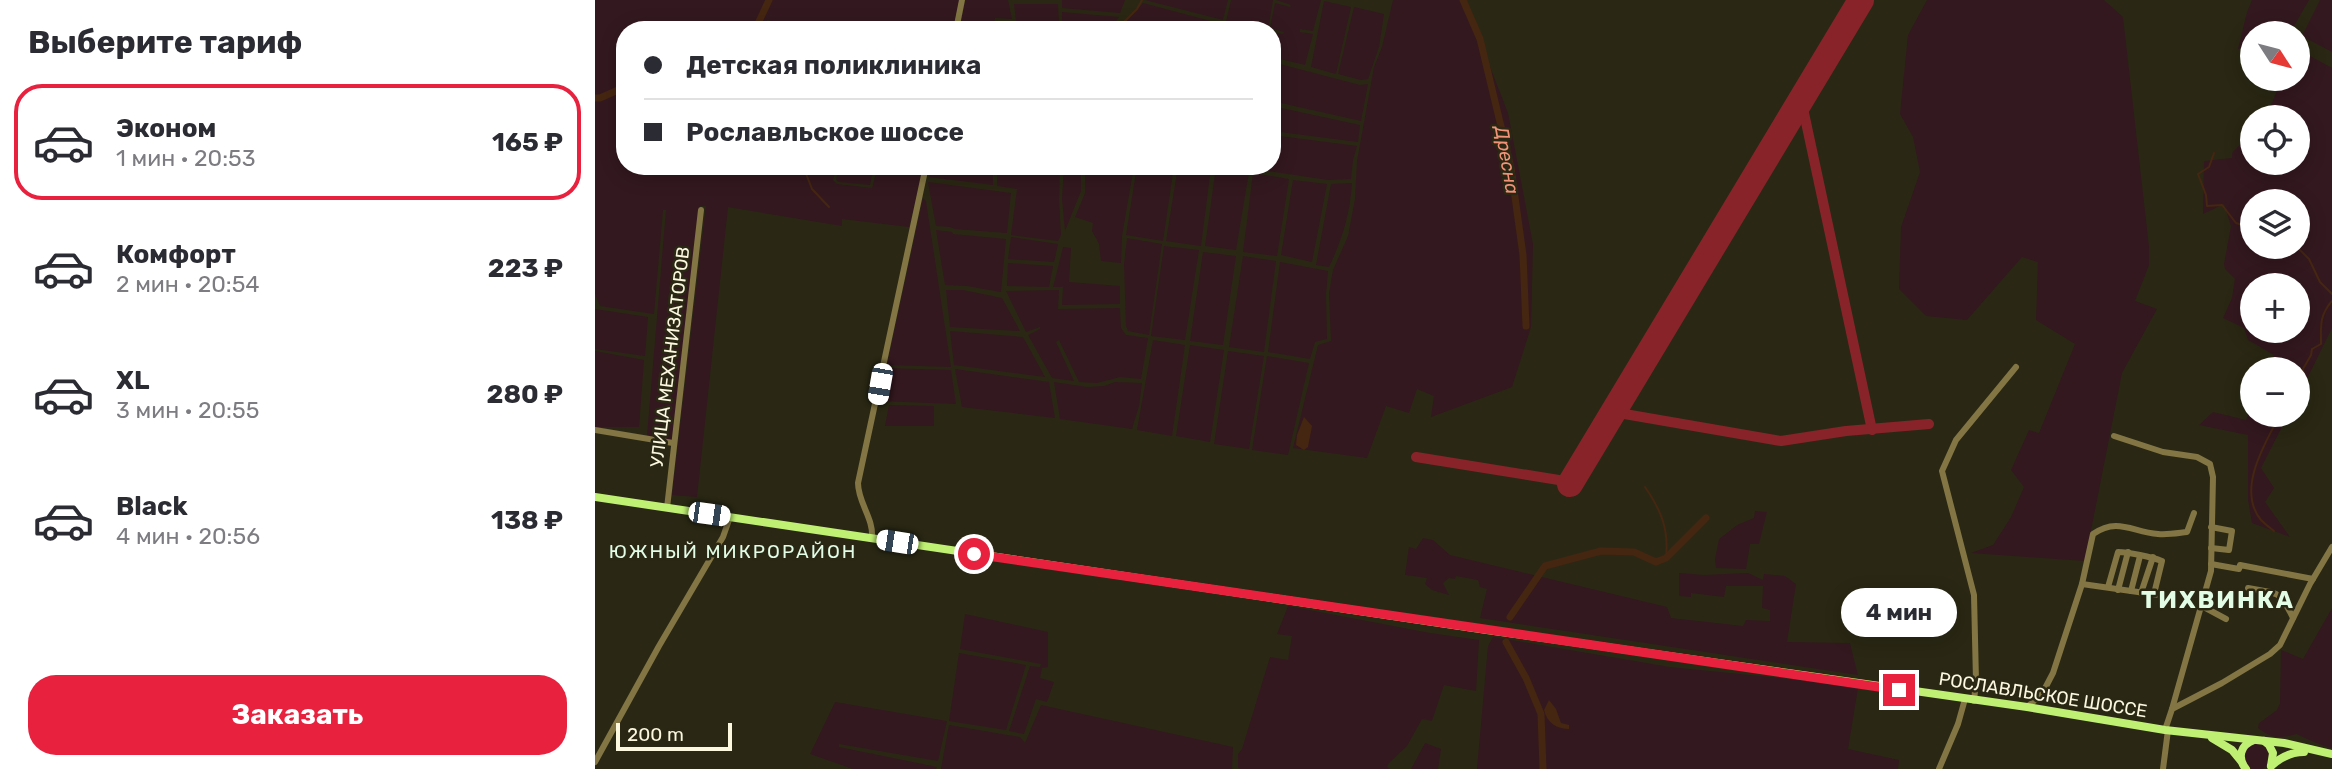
<!DOCTYPE html>
<html lang="ru">
<head>
<meta charset="utf-8">
<style>
  body { margin:0; font-family:Rubik,sans-serif; background:#f7f7f7; color:#2b2b33; height:100vh; display:flex; flex-direction:column; font-size:26px; white-space:nowrap }
  * { box-sizing:border-box; margin:0 }
  p { font-size:23px; color:#7c7c81 }
  .icon { flex:none; width:38px; height:38px; fill:none; stroke:currentColor; stroke-width:2; stroke-linecap:round; stroke-linejoin:round }
  .map { position:relative; flex:1; overflow:hidden }
  .details { display:flex; flex-direction:column; background:#fff; width:595px }
  .details>* { flex:none }
  .top-card { position:absolute; left:21px; top:21px; width:665px; height:154px; border-radius:28px; box-shadow:0 4px 18px #0003; display:grid; align-content:center; height:154px; padding:0 28px; background:#fff }
  .needle { width:46px; rotate:126deg }
  .controls { position:absolute; left:1645px; top:21px; display:grid; gap:14px }
  .controls a { display:grid; place-items:center; width:70px; height:70px; border-radius:50%; background:#fff; box-shadow:0 4px 18px #0003; font-size:35px }
  .scale { position:absolute; left:21px; bottom:18px; width:116px; box-sizing:border-box; padding-left:7px; border:4px solid #fcf8e0; border-top:0; font-size:19px; line-height:24px; white-space:nowrap; color:#fcf8e0; -webkit-text-stroke:5px #2a2814; paint-order:stroke }
  .end { position:absolute; width:32px; height:32px; margin:-16px; border:9px solid #e7213e; background:#fff; box-shadow:0 0 0 4px #fff }
  .from { border-radius:50% }
  .bubble { position:absolute; height:49px; border-radius:24px; background:#fff; box-shadow:0 4px 18px #0003; font-size:23px; font-weight:700; line-height:49px; text-align:center }
  .car { position:absolute; width:21px; height:42px; margin:-21px -10px; border-radius:9px; box-shadow:0 0 5px 2px #0007; background:linear-gradient(#fff 24%,#345 0 40%,#fff 0 76%,#345 0 86%,#fff 0) }
  .top-card b { display:flex; align-items:center; gap:24px; height:66px; font-size:26px }
  .top-card b+b { border-top:2px solid #e1e1e2 }
  .top-card i { width:18px; height:18px; background:#2b2b33 }
  ul { padding:0; list-style:none }
  li { display:flex; align-items:center; gap:21px; height:116px; margin:0 14px 10px; padding:0 14px; border:4px solid transparent; border-radius:28px }
  li div { flex:1 }
  li b { display:block; font-size:26px }
  li em { font-style:normal; font-weight:700 }
  li.selected { border-color:#e7213e }
  li>.icon { width:63px; height:63px; stroke-width:1.5 }
  h2 { padding:0 28px; font-size:32px; line-height:84px }
  .cta { display:flex; gap:14px; margin-top:auto; padding:14px 28px }
  .cta a { flex:1; height:80px; border-radius:28px; background:#e7213e; color:#fff; font-size:28px; font-weight:700; line-height:80px; text-align:center }
  main { display:flex; flex:1; min-height:0 }
  .map>svg:first-child { display:block }
  .green { fill:#33181f; fill-rule:evenodd }
  .water { fill:#452611 }
  .lines { fill:none; stroke-linecap:round; stroke-linejoin:round }
  .stream { stroke:#452611; stroke-width:2 }
  .river { stroke:#452611; stroke-width:7 }
  .taxiway { stroke:#882429; stroke-width:10 }
  .runway { stroke:#882429; stroke-width:26 }
  .minor { stroke:#837644; stroke-width:6 }
  .major { stroke:#c0f073; stroke-width:8 }
  .route { stroke:#e7213e; stroke-width:9 }
  .labels { text-anchor:middle; dominant-baseline:central; stroke-width:5; stroke-linejoin:round; paint-order:stroke }
  .street-label { font-size:18px; fill:#fcf8e0; stroke:#2a2814 }
  .water-label { font-size:19px; font-style:italic; fill:#f19379; stroke:#2a2814 }
  .neighbourhood-label { font-size:19px; letter-spacing:2px; fill:#e2fce5; stroke:#2a2814 }
  .district-label { font-size:24px; font-weight:bold; letter-spacing:2px; fill:#e2fce5; stroke:#2a2814 }
</style>
</head>
<body>
<main>
<section class="details">
<h2>Выберите тариф</h2>
<ul>
<li class="selected"><svg class="icon" aria-label="car" viewBox="0 0 24 24"><path d="M5 17H2v-5l4-1 3-4h7l3 4 3 1v5h-3M9 17h6M6 11h13"/><circle cx="7" cy="17" r="2"/><circle cx="17" cy="17" r="2"/></svg><div><b>Эконом</b><p>1 мин · 20:53</p></div><em>165 ₽</em></li>
<li><svg class="icon" aria-label="car" viewBox="0 0 24 24"><path d="M5 17H2v-5l4-1 3-4h7l3 4 3 1v5h-3M9 17h6M6 11h13"/><circle cx="7" cy="17" r="2"/><circle cx="17" cy="17" r="2"/></svg><div><b>Комфорт</b><p>2 мин · 20:54</p></div><em>223 ₽</em></li>
<li><svg class="icon" aria-label="car" viewBox="0 0 24 24"><path d="M5 17H2v-5l4-1 3-4h7l3 4 3 1v5h-3M9 17h6M6 11h13"/><circle cx="7" cy="17" r="2"/><circle cx="17" cy="17" r="2"/></svg><div><b>XL</b><p>3 мин · 20:55</p></div><em>280 ₽</em></li>
<li><svg class="icon" aria-label="car" viewBox="0 0 24 24"><path d="M5 17H2v-5l4-1 3-4h7l3 4 3 1v5h-3M9 17h6M6 11h13"/><circle cx="7" cy="17" r="2"/><circle cx="17" cy="17" r="2"/></svg><div><b>Black</b><p>4 мин · 20:56</p></div><em>138 ₽</em></li>
</ul>
<div class="cta"><a>Заказать</a></div>
</section>
<div class="map">
<svg width="1737" height="769" viewBox="0 0 1737 769">
  <rect width="100%" height="100%" fill="#2a2814"/>
  <g class="green">
    <polygon points="0,0 365,0 359,30 202,30 189,24 172,20 170,25 193,30 30,30 30,166 242,166 238,180 242,184 277,188 283,166 329,166 314,227 247,219 247,226 133,207 102,497 77,495 111,206 105,206 79,441 52,436 71,210 68,210 59,314 5,306 0,294"/>
    <polygon points="370,0 413,0 417,19 400,18 398,30 364,30"/>
    <polygon points="467,0 530,0 525,13 467,8"/>
    <polygon points="550,0 633,0 628,20"/>
    <polygon points="636,0 678,0 673,30 629,30"/>
    <polygon points="681,0 726,0 718,31 705,29 705,32 718,34 710,65 677,57 677,32 688,34 689,32 675,28 680,3 695,7 696,5"/>
    <polygon points="798,0 868,0 873,10 913,113 938,244 936,327 917,387 836,417 839,396 822,389 814,413 791,406 772,458 698,448 723,345 736,341 734,293 738,270 753,236 760,199 762,161 779,67 787,47"/>
    <polygon points="1332,0 1509,0 1528,17 1554,247 1554,265 1540,301 1562,309 1527,373 1490,561 1376,553 1398,545 1416,517 1429,487 1416,470 1434,430 1444,433 1480,344 1441,320 1443,262 1427,257 1372,320 1331,316 1304,289 1306,227 1325,172 1318,137 1305,114 1313,35"/>
    <polygon points="1657,0 1714,0 1695,33 1657,33 1657,45 1643,49 1652,12"/>
    <polygon points="1725,0 1737,0 1737,52 1707,36"/>
    <polygon points="729,1 756,7 741,74 716,67"/>
    <polygon points="548,3 627,24 625,30 549,30 532,21"/>
    <polygon points="419,4 463,4 464,25 442,24 421,21"/>
    <polygon points="759,7 789,14 784,47 773,79 766,80 743,74"/>
    <polygon points="467,12 524,17 515,30 467,30"/>
    <path d="M1715,56L1737,68V328L1703,397V369H1672L1679,355L1653,340L1649,328L1628,318L1637,298L1640,279L1630,269L1629,264L1636,226L1629,204L1608,214L1609,161L1637,158V153L1657,132V163H1703V117H1671L1687,79H1703V58ZM1657,201H1703V247H1657ZM1657,285H1703V331H1657Z"/>
    <polygon points="677,62 765,85 773,84 766,121 677,101"/>
    <polygon points="677,106 765,125 763,142 677,131"/>
    <polygon points="677,135 762,146 758,160 756,179 733,180 660,169 661,166 677,166"/>
    <polygon points="245,166 279,166 275,185 243,182 241,179"/>
    <polygon points="336,166 398,166 398,185 334,177"/>
    <polygon points="402,166 465,166 464,200 466,235 463,241 416,235 422,189 402,186"/>
    <polygon points="469,166 486,166 486,191 470,231 467,199"/>
    <polygon points="490,166 539,166 527,236 526,263 506,261 504,244 497,231 498,223 480,217 490,193"/>
    <polygon points="542,166 579,166 568,241 531,235"/>
    <polygon points="583,166 616,168 606,246 571,241"/>
    <polygon points="621,167 654,172 641,250 610,246"/>
    <polygon points="658,173 694,179 682,256 648,252"/>
    <polygon points="698,180 732,184 717,262 686,255"/>
    <polygon points="333,182 416,193 412,233 360,229 355,227 341,226"/>
    <path d="M757,183C755,214 747,240 734,267L721,265L736,184Z"/>
    <polygon points="328,198 331,201 356,367 292,365"/>
    <polygon points="341,230 357,232 358,234 411,239 406,292 372,286 350,285"/>
    <polygon points="416,237 463,244 459,262 413,259"/>
    <polygon points="532,238 567,244 554,335 533,331 531,326 529,264"/>
    <polygon points="569,246 604,250 590,340 556,336"/>
    <polygon points="468,247 476,248 474,282 525,286 525,304 467,305 468,287 458,287"/>
    <polygon points="608,252 641,256 628,345 595,341"/>
    <polygon points="648,256 681,261 669,352 634,347"/>
    <polygon points="685,262 733,271 731,294 732,339 720,342 715,359 673,352"/>
    <polygon points="413,263 458,266 454,287 412,286"/>
    <polygon points="351,290 368,290 407,298 425,331 355,327"/>
    <polygon points="464,290 463,309 525,308 526,328 531,335 553,338 546,379 525,377 502,383 484,382 464,340 461,342 479,381 457,378 433,335 445,329 445,327 431,332 411,291"/>
    <polygon points="0,309 53,317 50,356 0,349"/>
    <polygon points="355,331 428,337 450,377 359,365"/>
    <polygon points="558,340 590,345 577,436 542,430"/>
    <polygon points="595,345 629,350 615,442 581,436"/>
    <polygon points="0,351 49,360 44,427 0,427"/>
    <polygon points="633,351 669,356 654,449 619,444"/>
    <polygon points="672,356 714,363 693,455 657,450"/>
    <polygon points="291,368 356,370 361,404 284,401"/>
    <polygon points="360,369 454,382 460,418 367,407"/>
    <polygon points="459,382 492,387 509,386 520,382 547,383 544,406 537,429 465,419"/>
    <polygon points="294,405 339,406 339,426 290,426"/>
    <polygon points="1657,405 1657,415 1693,415 1666,468 1679,488 1670,502 1695,537 1657,523 1653,500 1653,435 1604,425 1618,412 1651,420"/>
    <polygon points="1160,511 1172,512 1164,544 1155,544 1151,569 1121,568 1120,559 1124,539 1142,525 1159,518"/>
    <polygon points="828,538 838,540 855,555 1072,607 1076,618 1148,626 1151,620 1175,621 1175,610 1167,608 1168,586 1131,586 1129,597 1096,593 1096,597 1084,596 1084,573 1109,575 1153,573 1168,580 1169,574 1190,576 1201,584 1192,642 1255,643 1263,675 885,618 892,589 885,587 883,580 861,576 860,579 854,578 848,583 854,595 837,590 830,584 832,578 810,575 814,547 821,549"/>
    <polygon points="693,606 835,633 884,640 881,691 849,685 837,721 827,719 812,746 794,763 792,767 795,769 645,769 643,767 643,754 647,749 675,657 693,660 697,636 682,634"/>
    <path d="M1737,608V748C1733,748 1704,736 1702,734C1685,738 1679,740 1663,728L1664,723L1682,710L1685,703L1686,650L1708,659Z"/>
    <polygon points="370,614 453,632 453,667 447,668 445,678 459,682 452,702 441,699 429,734 414,731 435,666 445,667 446,664 365,649"/>
    <polygon points="898,637 1075,667 1195,679 1263,688 1253,749 1304,760 1303,769 882,769 893,646"/>
    <polygon points="364,653 431,665 411,730 354,721"/>
    <polygon points="240,702 352,721 343,761 244,744 244,747 342,767 341,769 258,769 215,754"/>
    <polygon points="446,705 638,747 637,769 346,769 354,725 425,737 430,743"/>
    <polygon points="830,743 846,749 843,769 816,769"/>
    <circle cx="1662" cy="757" r="13"/>
  </g>
  <g class="water">
    <polygon points="709,417 717,426 713,447 709,450 701,445 702,435"/>
    <path d="M954,700L961,709L966,723L974,725V729C962,729 952,723 949,710Z"/>
  </g>
  <g class="lines">
    <g class="stream">
      <polyline points="521,30 542,9 547,0"/>
      <polyline points="1619,153 1614,167 1603,174 1611,195 1612,206 1627,205 1641,223 1657,228"/>
      <polyline points="208,166 217,189 234,207"/>
      <polyline points="1702,247 1714,259 1725,282 1737,294"/>
      <path d="M1703,385L1709,377L1708,369L1716,355L1717,349L1726,344C1726,326 1724,316 1737,301"/>
      <path d="M1050,487C1066,510 1074,529 1071,558"/>
      <path d="M1679,531C1675,528 1670,524 1666,520C1641,490 1670,443 1685,415"/>
    </g>
    <g class="river">
      <polyline points="868,0 885,39 916,168 928,255 931,326"/>
      <polyline points="160,30 174,0"/>
      <polyline points="0,98 5,98 30,87"/>
      <polyline points="915,617 950,566 1006,551 1039,552 1061,562 1071,558 1111,518"/>
      <polyline points="911,642 931,678 946,714 948,769"/>
    </g>
    <g class="taxiway">
      <polyline points="1206,99 1277,430"/>
      <polyline points="1018,412 1186,441 1251,431 1334,424"/>
      <polyline points="821,457 976,482"/>
    </g>
    <polyline class="runway" points="975,484 1266,0"/>
    <g class="minor">
      <polyline points="361,30 367,0"/>
      <polyline points="0,430 78,443"/>
      <polyline points="1519,436 1568,452 1602,457 1615,464 1618,477 1616,571 1577,709"/>
      <polyline points="72,508 106,210"/>
      <polyline points="1616,527 1637,531 1634,550 1616,548"/>
      <path d="M277,539C279,518 263,503 263,483L331,166"/>
      <polyline points="1616,564 1644,569 1645,565 1718,579"/>
      <polyline points="1487,584 1564,595"/>
      <path d="M1513,587L1523,552C1533,552 1557,557 1567,561L1559,594"/>
      <path d="M1653,588C1684,594 1684,589 1698,618"/>
      <polyline points="1523,590 1533,552"/>
      <polyline points="1536,591 1545,556"/>
      <polyline points="1546,593 1558,557"/>
      <polyline points="1605,605 1631,619"/>
      <polyline points="1379,701 1381,681 1379,595 1347,471 1361,440 1421,367"/>
      <path d="M1432,707L1447,694L1458,673L1487,584L1498,534C1523,517 1537,532 1563,534C1573,535 1583,533 1592,532L1599,513"/>
      <polyline points="1570,730 1577,709 1627,683 1675,654 1685,645 1715,584 1737,547"/>
      <polyline points="0,762 64,646 128,537 135,517"/>
      <polyline points="1344,769 1363,724 1370,699"/>
      <polyline points="1568,769 1573,730"/>
    </g>
    <g class="major">
      <polyline points="0,497 892,630 1432,707 1570,730 1689,743 1737,754"/>
      <polyline points="1617,738 1637,750 1646,761"/>
      <polyline points="1669,741 1674,745 1678,753 1676,766"/>
      <path d="M1676,766C1686,757 1696,752 1709,752"/>
      <path d="M1651,769C1642,758 1645,745 1659,740"/>
    </g>
  </g>
  <g class="lines">
    <polyline class="route" points="379,554 1304,690"/>
  </g>
  <g class="labels">
    <g class="street-label">
      <text transform="translate(75 357) rotate(-83)">УЛИЦА МЕХАНИЗАТОРОВ</text>
      <text transform="translate(1448 695) rotate(9)">РОСЛАВЛЬСКОЕ ШОССЕ</text>
    </g>
    <g class="water-label">
      <text transform="translate(912 160) rotate(80)">Дресна</text>
    </g>
    <g class="neighbourhood-label">
      <text x="138" y="551">ЮЖНЫЙ МИКРОРАЙОН</text>
    </g>
    <g class="district-label">
      <text x="1623" y="600">ТИХВИНКА</text>
    </g>
  </g>
</svg>
<div class="controls">
<a><svg class="needle" viewBox="-14 -14 28 28"><path d="M0-13l5 13h-10z" fill="#e53935"/><path d="M0 13l5-13h-10z" fill="#7c7c81"/></svg></a>
<a><svg class="icon" aria-label="locate" viewBox="0 0 24 24"><circle cx="12" cy="12" r="6"/><path d="M12 2v4M12 18v4M2 12h4M18 12h4"/></svg></a>
<a><svg class="icon" aria-label="layers" viewBox="0 0 24 24"><path d="M12 4l9 5-9 5-9-5zM3 14l9 5 9-5"/></svg></a>
<a>+</a>
<a>−</a>
</div>
<div class="scale">200 m</div>
<i class="end from" style="left:379px;top:554px"></i>
<i class="end" style="left:1304px;top:690px"></i>
<div class="bubble" style="left:1246px;top:588px;width:116px">4 мин</div>
<i class="car" style="left:285px;top:384px;rotate:190deg"></i>
<i class="car" style="left:114px;top:514px;rotate:98deg"></i>
<i class="car" style="left:302px;top:542px;rotate:279deg"></i>
<div class="top-card">
<b><i class="from"></i>Детская поликлиника</b>
<b><i></i>Рославльское шоссе</b>
</div>
</div>
</main>
</body>
</html>
